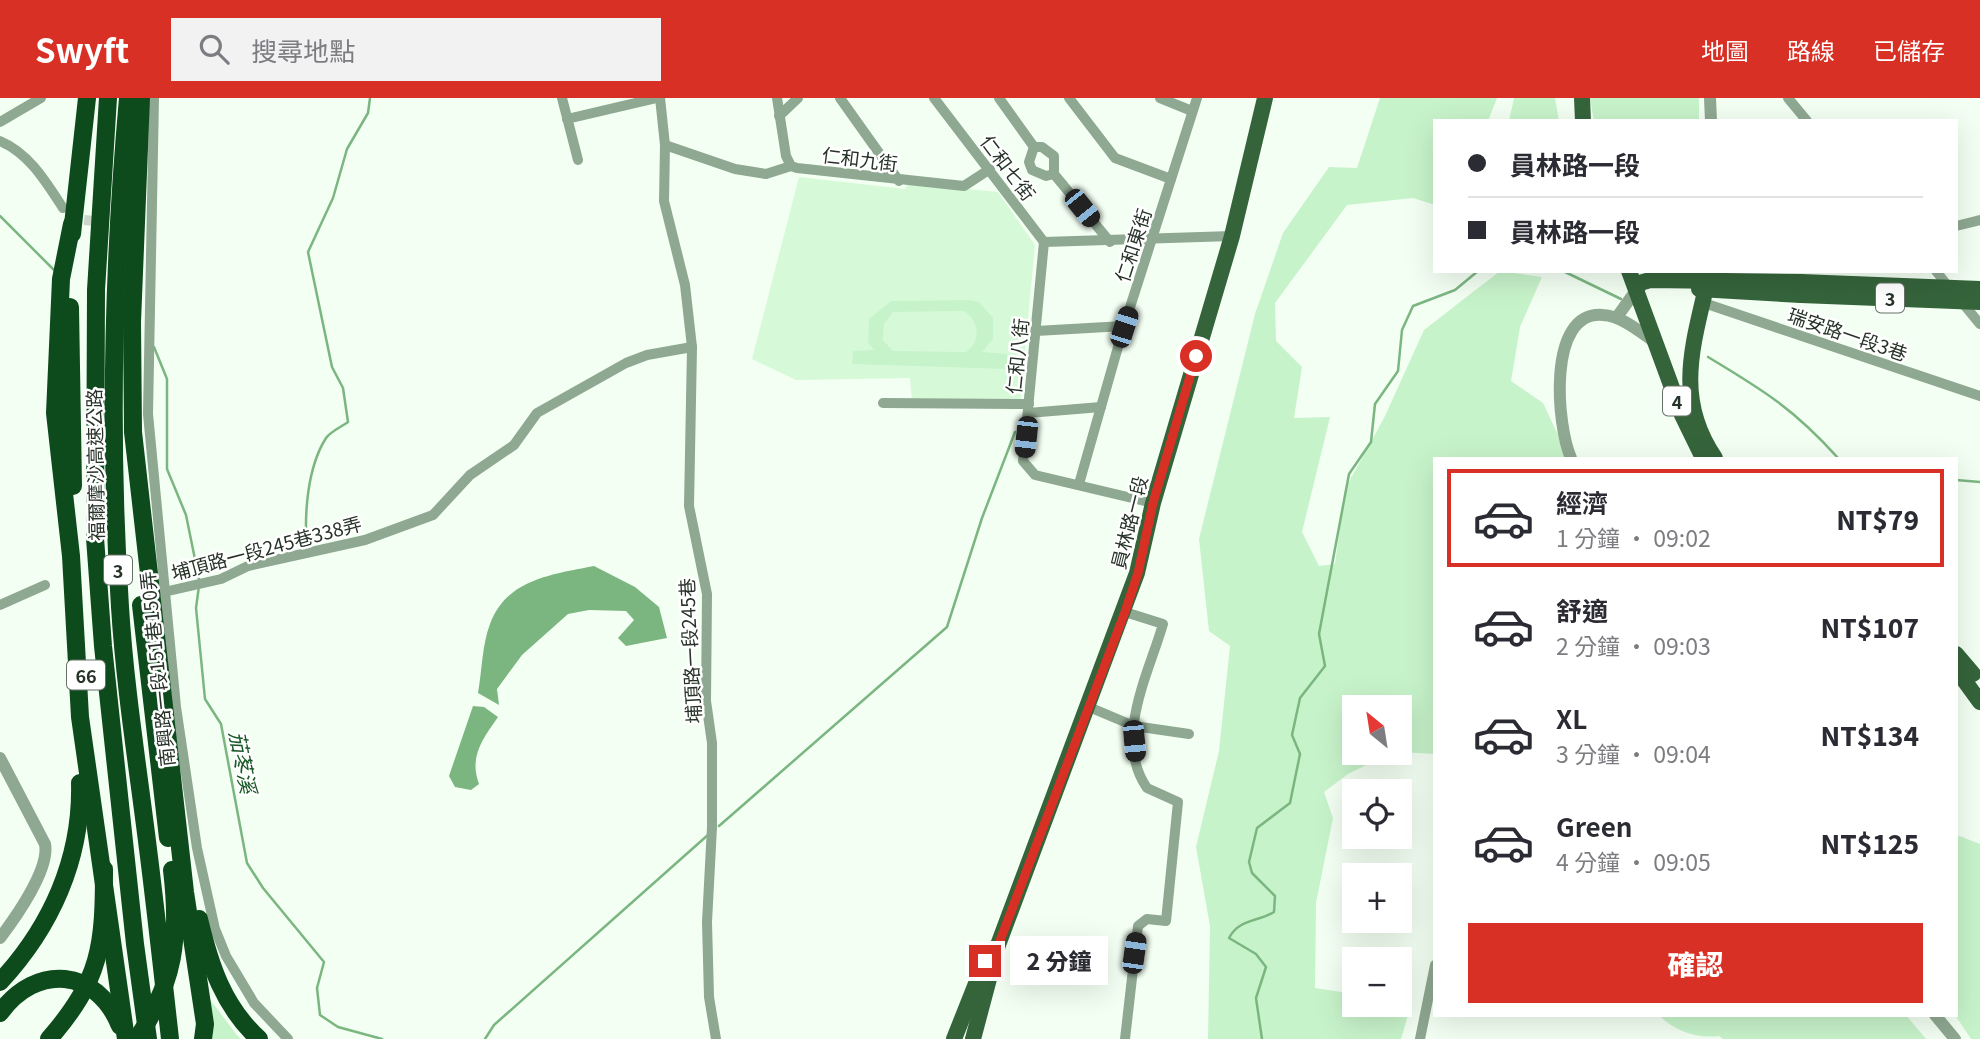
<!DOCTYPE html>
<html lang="zh-TW">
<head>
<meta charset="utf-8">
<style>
  body { margin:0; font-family:Georgia,"Noto Sans TC",serif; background:#f2f2f3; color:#2b2b33; height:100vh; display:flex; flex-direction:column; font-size:26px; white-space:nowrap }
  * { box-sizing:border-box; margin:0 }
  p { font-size:23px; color:#7c7c81 }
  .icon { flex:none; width:38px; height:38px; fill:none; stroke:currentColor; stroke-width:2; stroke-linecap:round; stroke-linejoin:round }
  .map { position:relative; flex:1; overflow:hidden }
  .panel { position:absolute; left:1433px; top:359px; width:525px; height:560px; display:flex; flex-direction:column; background:#fff; border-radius:0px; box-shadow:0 7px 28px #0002 }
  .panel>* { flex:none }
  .banner { position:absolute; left:1433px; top:21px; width:525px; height:154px; border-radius:0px; box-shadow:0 7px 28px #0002; display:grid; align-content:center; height:154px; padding:0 35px; background:#fff }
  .needle { width:46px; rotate:330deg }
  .tools { position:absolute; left:1342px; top:597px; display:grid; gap:14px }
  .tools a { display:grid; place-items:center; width:70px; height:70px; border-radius:0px; background:#fff; box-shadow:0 7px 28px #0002; font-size:35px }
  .end { position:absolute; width:32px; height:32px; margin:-16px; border:9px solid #d93025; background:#fff; box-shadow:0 0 0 4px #fff }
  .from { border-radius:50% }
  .bubble { position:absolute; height:49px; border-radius:0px; background:#fff; box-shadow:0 7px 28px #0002; font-size:23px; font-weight:800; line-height:49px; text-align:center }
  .car { position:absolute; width:21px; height:42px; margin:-21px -10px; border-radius:9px; box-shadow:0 0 5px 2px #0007; background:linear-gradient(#222 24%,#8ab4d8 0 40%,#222 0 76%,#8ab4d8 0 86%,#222 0) }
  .banner b { display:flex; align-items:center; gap:24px; height:66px; font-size:26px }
  .banner b+b { border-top:2px solid #e1e1e2 }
  .banner i { width:18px; height:18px; background:#2b2b33 }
  ul { padding:12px 0 0; list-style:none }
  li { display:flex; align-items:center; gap:21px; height:98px; margin:0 14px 10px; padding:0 21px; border:4px solid transparent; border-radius:0px }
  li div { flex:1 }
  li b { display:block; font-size:26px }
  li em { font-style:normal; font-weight:800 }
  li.selected { border-color:#d93025 }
  li>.icon { width:63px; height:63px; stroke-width:1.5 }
  .primary-button { display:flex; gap:14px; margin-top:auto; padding:14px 35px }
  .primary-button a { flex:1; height:80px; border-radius:0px; background:#d93025; color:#fff; font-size:28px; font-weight:800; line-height:80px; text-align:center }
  header { display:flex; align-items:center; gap:42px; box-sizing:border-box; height:98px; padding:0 35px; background:#d93025; color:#fff }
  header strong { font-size:33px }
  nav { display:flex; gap:38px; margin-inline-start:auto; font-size:24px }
  .search { width:490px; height:63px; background:#f2f2f3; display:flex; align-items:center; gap:18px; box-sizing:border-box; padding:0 24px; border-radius:0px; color:#7c7c81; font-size:26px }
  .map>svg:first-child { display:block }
  .built { fill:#d6fad8 }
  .green { fill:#c7f3ca; fill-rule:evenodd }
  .water { fill:#7bb681 }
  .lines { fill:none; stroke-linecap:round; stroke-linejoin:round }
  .stream { stroke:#7bb681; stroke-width:2.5 }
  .minor-tunnel { stroke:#cad6ca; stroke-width:10; stroke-dasharray:10 5; stroke-linecap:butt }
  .minor { stroke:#8fa891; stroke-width:10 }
  .tertiary { stroke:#8fa891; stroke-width:12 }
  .primary { stroke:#35643b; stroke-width:16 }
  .motorway { stroke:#0e4b1c; stroke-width:18 }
  .primary-bridge { stroke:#35643b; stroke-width:16 }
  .motorway-bridge { stroke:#0e4b1c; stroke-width:18 }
  .route { stroke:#d93025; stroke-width:9 }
  .labels { text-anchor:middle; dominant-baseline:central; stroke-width:5; stroke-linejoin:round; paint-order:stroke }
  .shield { fill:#fff; stroke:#687068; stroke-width:2 }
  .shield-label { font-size:18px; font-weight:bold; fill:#273228 }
  .street-label { font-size:19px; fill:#273228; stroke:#fff }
  .water-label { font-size:21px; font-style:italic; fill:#1a5927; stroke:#fff }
</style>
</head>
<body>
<header>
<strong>Swyft</strong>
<div class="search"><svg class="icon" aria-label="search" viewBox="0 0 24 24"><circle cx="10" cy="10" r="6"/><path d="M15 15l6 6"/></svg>搜尋地點</div>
<nav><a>地圖</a><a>路線</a><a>已儲存</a></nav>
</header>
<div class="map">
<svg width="1980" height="941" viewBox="0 0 1980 941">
  <rect width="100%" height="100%" fill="#f3fff3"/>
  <polygon class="built" points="799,79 905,91 908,85 998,94 1035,147 1020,306 912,303 910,280 796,282 752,261"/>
  <g class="green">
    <polygon points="1380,0 1497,0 1488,23 1435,23 1435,107 1413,100 1347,107 1275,205 1276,243 1302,269 1294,320 1330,319 1302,434 1319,468 1335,466 1345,391 1385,318 1424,232 1500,173 1542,179 1520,229 1511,283 1543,305 1569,360 1435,360 1435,656 1400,654 1400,609 1354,609 1354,654 1391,655 1348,676 1324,694 1333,720 1316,805 1315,890 1354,896 1354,906 1412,904 1401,941 1208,941 1210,828 1196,749 1219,653 1230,548 1209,533 1199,441 1255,216 1283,135 1329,69 1357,70"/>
    <polygon points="1514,0 1555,0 1559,23 1509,23"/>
    <polygon points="1590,0 1699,0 1699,23 1594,23"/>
    <path d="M970,202L979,204L993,220V241L982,254L1007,256V271L852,266L853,253L874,252L868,244L869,221L891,203ZM964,213C979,223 982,243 966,254L893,253L883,242L884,226L893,214Z"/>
    <polygon points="1957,737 1980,746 1980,941 1971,941 1955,917"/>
    <polygon points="209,900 236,936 241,941 211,941"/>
    <path d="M1659,917H1906L1926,941H1723L1719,938C1697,941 1674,933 1659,917Z"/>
  </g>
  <g class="water">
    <path d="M594,468L635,489L659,509L667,540L626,548L618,540L634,522L626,513L589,512L568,516L522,557L497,591L499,607L478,595C482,573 482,547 490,526C506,481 554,476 594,468Z"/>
    <path d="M473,608L484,609L498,619C482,642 469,659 479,686L471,692L455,689L449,678Z"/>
  </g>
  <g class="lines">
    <g class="stream">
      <polyline points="0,118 55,173"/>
      <polyline points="1563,173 1621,201"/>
      <polyline points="154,249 167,281 167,371 186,417 199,481"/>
      <path d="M1708,259C1763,292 1794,311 1838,360"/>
      <polyline points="1956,382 1980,384"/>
      <path d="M307,452C304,417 307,370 326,340C330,334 341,329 348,324L343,290L332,269L308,154L333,100L347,51L368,15L370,0"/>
      <polyline points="199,488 196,510 205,601 221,626 247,765 263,790 324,864 317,890 320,917 338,929 382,941"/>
      <polyline points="719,728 947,529 982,420 1015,334"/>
      <polyline points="485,941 494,927 709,736"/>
      <path d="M1262,941L1256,900L1266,869L1256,856L1229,840C1239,821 1257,824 1274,814L1275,798L1252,775L1249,764L1257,730L1290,705L1300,656L1292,637L1300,600L1325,568L1319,536L1349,376L1371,344L1375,306L1398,273L1402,232L1413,208L1455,192L1478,173"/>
    </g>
    <polyline class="minor-tunnel" points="70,118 75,121 103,124"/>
    <g class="minor">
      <polyline points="154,0 148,316 176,609 197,750 215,831 226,858 254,905 288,941"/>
      <polyline points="562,0 578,62"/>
      <polyline points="660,0 665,47 664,103 685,187 692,249 689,408 707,496 706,603 712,645 712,729 707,824 709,899 716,941"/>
      <polyline points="777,0 786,58 791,68 797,70 964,88 990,71"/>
      <polyline points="840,0 899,83"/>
      <polyline points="934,0 1044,144 1232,138"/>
      <polyline points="999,0 1034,49 1042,49 1054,58 1054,76"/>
      <polyline points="1069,0 1115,60 1171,81"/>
      <polyline points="1160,0 1192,13"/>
      <polyline points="1788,0 1807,23"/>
      <polyline points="779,18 798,0"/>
      <polyline points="567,21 657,0"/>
      <polyline points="0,24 41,0"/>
      <path d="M0,43C29,55 46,84 63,110"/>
      <polyline points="665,47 735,71 766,76 791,68"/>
      <polyline points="1034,49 1029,64 1032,72 1046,78 1054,76"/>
      <polyline points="1054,76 1110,144"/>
      <polyline points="1956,128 1980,122"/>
      <polyline points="1044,144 1023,363 1035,377 1153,405"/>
      <polyline points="1936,173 1951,192"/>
      <polyline points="1961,203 1980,226"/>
      <polyline points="1704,205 1980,298"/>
      <polyline points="1036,233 1124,228"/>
      <polyline points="883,305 1029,306"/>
      <polyline points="1028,315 1101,309"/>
      <polyline points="1079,386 1124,228 1197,0"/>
      <polyline points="164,494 221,481 248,468 365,442 433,417 470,377 514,347 537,315 626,265 647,257 692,249"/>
      <polyline points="0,507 45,487"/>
      <polyline points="1089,609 1134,628 1189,636"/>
      <path d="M1125,941L1138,828L1147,821L1166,823L1178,704L1147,690C1113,641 1149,575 1163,526L1125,514"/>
      <polyline points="1420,941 1435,867"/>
    </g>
    <g class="tertiary">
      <polyline points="1710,0 1711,23"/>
      <polyline points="1617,219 1637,191"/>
      <path d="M1571,360C1557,329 1546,212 1603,217C1622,218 1640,234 1655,244"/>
      <path d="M0,660L45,746C50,771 16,819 0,840"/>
      <polyline points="1935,917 1955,941"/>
    </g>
    <g class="primary">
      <polyline points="1582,0 1583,23"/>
      <polyline points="1629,173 1682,317 1703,360"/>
      <path d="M1708,181C1693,247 1674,300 1715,360"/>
      <polyline points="1637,191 1640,185 1650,182 1801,184"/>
      <polyline points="1699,191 1801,197"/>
      <polyline points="1956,556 1973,576"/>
      <polyline points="1956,571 1980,604"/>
      <polyline points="954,941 979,878"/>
      <polyline points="973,941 998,847 1137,475 1153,405 1232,138 1265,0"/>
    </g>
    <g class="motorway">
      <polyline points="108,0 96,192 95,440 103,548 135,846 148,941"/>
      <path d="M128,0C113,169 109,340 120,509C125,590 138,670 148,751C156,814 163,878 170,941"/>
      <polyline points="141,0 132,224 133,334 185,794 205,926 203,941"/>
      <polyline points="72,126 61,181 55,315 71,458 80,619 126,941"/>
      <polyline points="72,136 87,0"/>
      <polyline points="70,209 73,388"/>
      <polyline points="141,507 168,740"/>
      <path d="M199,821C210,867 223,908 259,941"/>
      <path d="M0,884C51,829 82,761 80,685"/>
      <path d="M0,915C36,865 97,870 120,928"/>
    </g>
    <g class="primary-bridge">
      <polyline points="1801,184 1980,191"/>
      <polyline points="1801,197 1980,204"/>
    </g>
    <g class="motorway-bridge">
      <path d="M49,941C101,881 104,848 104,771"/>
      <path d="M137,941C175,883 180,840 172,772"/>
    </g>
  </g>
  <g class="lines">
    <polyline class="route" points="985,863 998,848 1125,514 1138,475 1153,405 1196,258"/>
  </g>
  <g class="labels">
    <g class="shield">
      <rect x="1876" y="185.5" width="28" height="29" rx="5"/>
      <rect x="1663" y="288.5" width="28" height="29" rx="5"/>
      <rect x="104" y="457.5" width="28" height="29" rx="5"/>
      <rect x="67" y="562.5" width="38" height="29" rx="5"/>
    </g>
    <g class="shield-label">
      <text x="1890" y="200">3</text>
      <text x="1677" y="303">4</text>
      <text x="118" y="472">3</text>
      <text x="86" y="577">66</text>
    </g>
    <g class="street-label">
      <text transform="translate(860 60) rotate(7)">仁和九街</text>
      <text transform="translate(1009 69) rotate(53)">仁和七街</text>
      <text transform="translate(1132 147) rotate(-72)">仁和東街</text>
      <text transform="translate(1848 235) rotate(19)">瑞安路一段3巷</text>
      <text transform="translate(1016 258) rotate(-84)">仁和八街</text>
      <text transform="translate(94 367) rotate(-91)">福爾摩沙高速公路</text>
      <text transform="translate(1128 424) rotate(-76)">員林路一段</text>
      <text transform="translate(266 449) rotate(-15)">埔頂路一段245巷338弄</text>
      <text transform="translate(689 553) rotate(-93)">埔頂路一段245巷</text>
      <text transform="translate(156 571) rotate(-96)">南興路一段151巷150弄</text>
    </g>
    <g class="water-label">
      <text transform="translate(244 664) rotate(79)">茄苳溪</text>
    </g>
  </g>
</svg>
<div class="tools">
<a><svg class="needle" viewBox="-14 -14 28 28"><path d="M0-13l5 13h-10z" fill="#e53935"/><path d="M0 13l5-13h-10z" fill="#7c7c81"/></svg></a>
<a><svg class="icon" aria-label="locate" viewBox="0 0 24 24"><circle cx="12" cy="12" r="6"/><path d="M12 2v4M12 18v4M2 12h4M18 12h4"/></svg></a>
<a>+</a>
<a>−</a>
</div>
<i class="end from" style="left:1196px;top:258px"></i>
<i class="end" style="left:985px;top:863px"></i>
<div class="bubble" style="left:1010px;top:838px;width:98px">2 分鐘</div>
<i class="car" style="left:1082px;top:110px;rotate:141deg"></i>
<i class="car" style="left:1124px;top:229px;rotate:18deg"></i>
<i class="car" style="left:1026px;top:339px;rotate:186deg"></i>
<i class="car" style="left:1134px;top:643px;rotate:175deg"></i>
<i class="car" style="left:1134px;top:855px;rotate:8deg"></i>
<div class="banner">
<b><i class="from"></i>員林路一段</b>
<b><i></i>員林路一段</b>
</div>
<section class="panel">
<ul>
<li class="selected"><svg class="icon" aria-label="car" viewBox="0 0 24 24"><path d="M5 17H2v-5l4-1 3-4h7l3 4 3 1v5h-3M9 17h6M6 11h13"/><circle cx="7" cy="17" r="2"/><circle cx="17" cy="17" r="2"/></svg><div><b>經濟</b><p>1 分鐘 · 09:02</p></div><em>NT$79</em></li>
<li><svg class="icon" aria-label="car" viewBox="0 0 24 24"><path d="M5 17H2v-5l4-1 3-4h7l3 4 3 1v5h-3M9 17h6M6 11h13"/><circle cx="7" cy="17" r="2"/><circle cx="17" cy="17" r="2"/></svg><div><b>舒適</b><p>2 分鐘 · 09:03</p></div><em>NT$107</em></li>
<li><svg class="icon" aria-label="car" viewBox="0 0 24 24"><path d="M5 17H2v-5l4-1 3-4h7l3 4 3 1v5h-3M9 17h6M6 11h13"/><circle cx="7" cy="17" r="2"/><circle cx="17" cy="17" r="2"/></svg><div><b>XL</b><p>3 分鐘 · 09:04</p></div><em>NT$134</em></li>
<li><svg class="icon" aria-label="car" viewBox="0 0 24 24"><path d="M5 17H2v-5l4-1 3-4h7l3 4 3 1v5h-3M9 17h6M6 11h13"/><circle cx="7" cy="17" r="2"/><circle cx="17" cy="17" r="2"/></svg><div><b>Green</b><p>4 分鐘 · 09:05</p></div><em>NT$125</em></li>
</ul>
<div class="primary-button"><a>確認</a></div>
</section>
</div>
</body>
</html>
